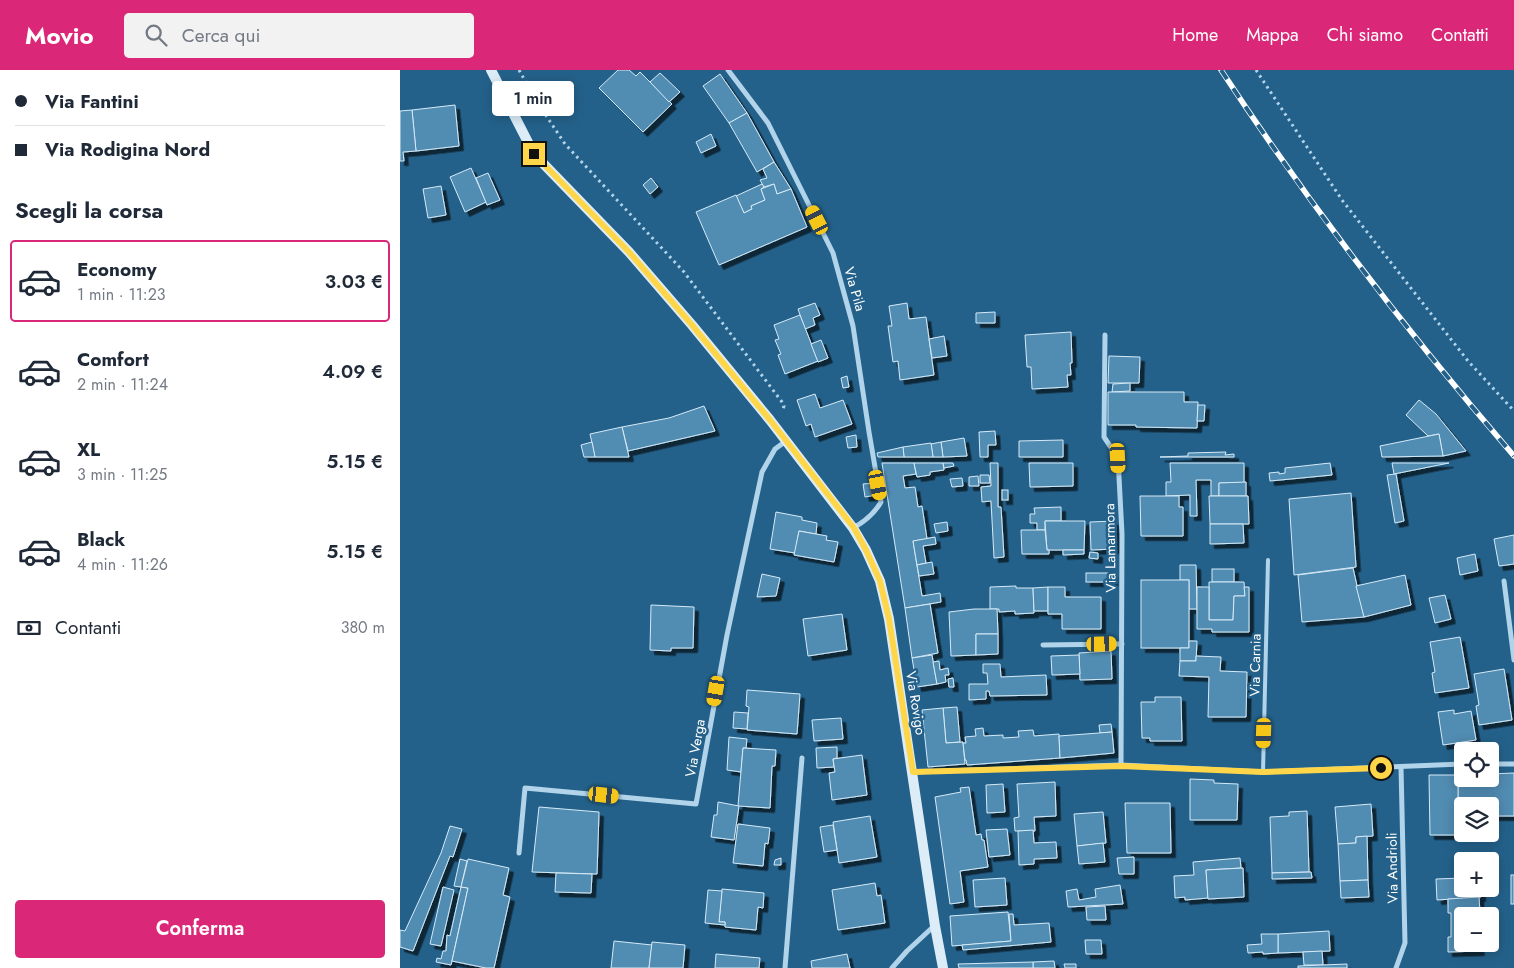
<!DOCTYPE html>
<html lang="it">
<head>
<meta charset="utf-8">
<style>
  body { margin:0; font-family:Jost,sans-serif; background:#f2f2f3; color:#1f2937; height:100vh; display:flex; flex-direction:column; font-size:19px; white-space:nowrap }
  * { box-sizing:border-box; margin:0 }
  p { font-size:16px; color:#747a83 }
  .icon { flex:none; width:28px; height:28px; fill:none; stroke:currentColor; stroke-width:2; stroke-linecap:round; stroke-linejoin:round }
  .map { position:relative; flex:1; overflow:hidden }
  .side { display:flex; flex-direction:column; background:#fff; width:400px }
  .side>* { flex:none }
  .hud { display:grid; align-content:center; height:110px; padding:0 15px; background:#fff }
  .tools { position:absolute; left:1054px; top:672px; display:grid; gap:10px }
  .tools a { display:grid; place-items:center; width:45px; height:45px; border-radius:5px; background:#fff; box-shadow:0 2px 12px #0003; font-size:25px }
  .end { position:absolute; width:22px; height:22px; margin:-11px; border:6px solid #ffd54a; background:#111; box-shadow:0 0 0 2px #111 }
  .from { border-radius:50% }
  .bubble { position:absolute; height:35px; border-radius:5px; background:#fff; box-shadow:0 2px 12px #0003; font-size:16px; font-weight:600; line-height:35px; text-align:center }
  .car { position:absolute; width:15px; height:30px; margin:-15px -8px; border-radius:6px; box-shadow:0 0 4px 1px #0007; background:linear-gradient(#f5c518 24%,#345 0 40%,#f5c518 0 76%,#345 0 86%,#f5c518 0) }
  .hud b { display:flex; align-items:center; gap:18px; height:48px; font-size:19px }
  .hud b+b { border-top:1px solid #e0e1e3 }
  .hud i { width:12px; height:12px; background:#1f2937 }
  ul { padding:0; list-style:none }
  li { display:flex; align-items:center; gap:15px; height:82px; margin:0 10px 8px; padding:0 5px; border:2px solid transparent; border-radius:5px }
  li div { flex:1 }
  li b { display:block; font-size:19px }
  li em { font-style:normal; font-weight:600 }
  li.current { border-color:#db2777 }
  li>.icon { width:45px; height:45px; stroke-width:1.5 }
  h2 { padding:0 15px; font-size:22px; line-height:60px }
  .pay { display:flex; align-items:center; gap:12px; height:55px; padding:0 15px; font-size:19px }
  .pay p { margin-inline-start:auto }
  .button { display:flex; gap:10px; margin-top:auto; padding:10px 15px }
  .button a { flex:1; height:58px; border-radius:5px; background:#db2777; color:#fff; font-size:20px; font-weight:600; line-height:58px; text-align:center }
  header { display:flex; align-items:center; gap:30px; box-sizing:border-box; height:70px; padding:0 25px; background:#db2777; color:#fff }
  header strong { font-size:24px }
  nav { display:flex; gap:28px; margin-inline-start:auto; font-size:18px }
  .search { width:350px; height:45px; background:#f2f2f3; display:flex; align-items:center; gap:12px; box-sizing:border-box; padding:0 18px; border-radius:5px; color:#747a83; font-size:19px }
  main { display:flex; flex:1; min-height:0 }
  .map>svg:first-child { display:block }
  .building { fill:#518cb2; stroke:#d5eaf7; filter:url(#shadow) }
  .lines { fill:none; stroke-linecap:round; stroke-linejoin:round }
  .path { stroke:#b1d4ea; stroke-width:3; stroke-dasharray:2.5 4; stroke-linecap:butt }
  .service { stroke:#b1d4ea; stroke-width:4 }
  .minor { stroke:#b1d4ea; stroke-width:5 }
  .secondary { stroke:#dcedf8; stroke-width:10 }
  .rail-casing { stroke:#fff; stroke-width:5.5 }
  .rail { stroke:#24618a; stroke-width:4; stroke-dasharray:11; stroke-linecap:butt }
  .route { stroke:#ffd54a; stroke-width:6 }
  .labels { text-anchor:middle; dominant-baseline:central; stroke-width:5; stroke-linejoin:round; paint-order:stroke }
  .street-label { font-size:14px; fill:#fff; stroke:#24618a }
</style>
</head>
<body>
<header>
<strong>Movio</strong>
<div class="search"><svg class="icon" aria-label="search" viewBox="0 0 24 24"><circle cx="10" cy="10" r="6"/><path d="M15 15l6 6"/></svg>Cerca qui</div>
<nav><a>Home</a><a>Mappa</a><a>Chi siamo</a><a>Contatti</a></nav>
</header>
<main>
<section class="side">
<div class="hud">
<b><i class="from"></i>Via Fantini</b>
<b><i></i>Via Rodigina Nord</b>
</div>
<h2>Scegli la corsa</h2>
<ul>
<li class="current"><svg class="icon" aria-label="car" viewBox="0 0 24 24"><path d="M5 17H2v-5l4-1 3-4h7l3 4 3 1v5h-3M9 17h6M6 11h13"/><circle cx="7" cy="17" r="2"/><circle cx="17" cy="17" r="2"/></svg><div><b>Economy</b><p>1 min · 11:23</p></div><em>3.03 €</em></li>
<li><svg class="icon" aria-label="car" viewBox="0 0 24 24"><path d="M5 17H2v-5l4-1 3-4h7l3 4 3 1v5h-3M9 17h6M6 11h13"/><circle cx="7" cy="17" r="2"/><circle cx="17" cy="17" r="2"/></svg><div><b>Comfort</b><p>2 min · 11:24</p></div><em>4.09 €</em></li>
<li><svg class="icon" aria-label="car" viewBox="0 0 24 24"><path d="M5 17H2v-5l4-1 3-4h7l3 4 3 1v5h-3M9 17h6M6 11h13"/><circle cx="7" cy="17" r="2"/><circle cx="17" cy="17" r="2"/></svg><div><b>XL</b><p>3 min · 11:25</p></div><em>5.15 €</em></li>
<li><svg class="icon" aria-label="car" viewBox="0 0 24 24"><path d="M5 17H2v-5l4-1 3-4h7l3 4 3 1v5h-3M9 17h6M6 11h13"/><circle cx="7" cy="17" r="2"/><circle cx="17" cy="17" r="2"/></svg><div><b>Black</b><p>4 min · 11:26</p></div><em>5.15 €</em></li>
</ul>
<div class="pay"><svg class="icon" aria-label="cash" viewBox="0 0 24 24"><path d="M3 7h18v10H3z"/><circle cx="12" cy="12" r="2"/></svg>Contanti<p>380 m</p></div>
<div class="button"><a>Conferma</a></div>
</section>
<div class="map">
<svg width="1114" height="898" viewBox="0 0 1114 898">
  <defs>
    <filter id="shadow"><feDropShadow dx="4.5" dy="4.5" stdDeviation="0" flood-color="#0009"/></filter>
  </defs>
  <rect width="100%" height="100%" fill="#24618a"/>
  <g class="building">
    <polygon points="218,0 229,0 236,6 240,2 272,34 243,62 199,18"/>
    <polygon points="260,3 280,22 269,32 250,12"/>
    <polygon points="320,4 347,43 329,53 303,16"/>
    <polygon points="55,35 59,76 16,81 12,40"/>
    <polygon points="12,40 16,81 3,82 4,91 0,91 0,41"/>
    <polygon points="347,43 374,92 357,102 329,53"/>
    <polygon points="311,64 316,76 301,83 296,72"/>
    <polygon points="374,92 391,119 377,124 374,114 364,117 360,110 367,108 363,99"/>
    <polygon points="71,98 86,132 65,142 50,107"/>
    <polygon points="88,103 100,130 87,135 76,108"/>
    <polygon points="251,108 258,117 250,124 243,115"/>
    <polygon points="362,114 364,117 361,119 365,130 351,136 352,139 344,143 336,126"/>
    <polygon points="374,114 377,124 391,119 407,157 319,195 296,142 336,125 344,143 352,139 351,136 365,130 361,119"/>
    <polygon points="41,116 46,145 28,148 23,119"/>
    <polygon points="415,233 420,245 413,248 415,255 405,259 398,239"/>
    <polygon points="507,233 509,249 526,247 534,305 500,310 498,291 493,292 488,256 492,256 489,236"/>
    <polygon points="595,242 595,253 576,253 576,243"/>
    <polygon points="400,245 418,291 385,304 378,285 381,284 375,270 379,269 374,255"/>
    <polygon points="671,262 672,293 670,293 671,305 667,305 668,317 632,319 631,297 627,297 625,265"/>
    <polygon points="544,266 547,286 532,288 529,269"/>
    <polygon points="421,270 428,288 418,292 411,274"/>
    <polygon points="709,286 740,287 739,313 708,313"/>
    <polygon points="447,306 449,317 443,318 441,308"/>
    <polygon points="730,313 730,321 712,322 713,314"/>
    <polygon points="708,322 784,322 784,332 798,332 797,358 736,357 736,355 708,355"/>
    <polygon points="415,324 420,338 443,330 452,354 415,367 411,354 406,356 397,330"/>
    <polygon points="1019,330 1036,344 1066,381 1043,386 1039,364 1028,366 1006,345"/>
    <polygon points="798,335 805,335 804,351 797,351"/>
    <polygon points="304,336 315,361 228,381 222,357 269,348"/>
    <polygon points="222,357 229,387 195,387 190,364"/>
    <polygon points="595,361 596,375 588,375 588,387 580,387 579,362"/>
    <polygon points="1039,364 1043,386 982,387 980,376"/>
    <polygon points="456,365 457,377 448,378 446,367"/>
    <polygon points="564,368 567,386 543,387 541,372"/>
    <polygon points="663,370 663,387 619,387 619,371"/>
    <polygon points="192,372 195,387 184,387 181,375"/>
    <polygon points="541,372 543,387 533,387 531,374"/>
    <polygon points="531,373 533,387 504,387 503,377"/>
    <polygon points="503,377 504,387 478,387 477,383"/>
    <polygon points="826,382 825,385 834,384 834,387 760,387 788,386 788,383"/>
    <polygon points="482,393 514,393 516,404 503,406 505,418 515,417 518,437 522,436 527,469 513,471 522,526 540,523 541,532 505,538"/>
    <polygon points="514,393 543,393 544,400 530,402 530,405 517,407"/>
    <polygon points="543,393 553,393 554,396 544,398"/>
    <polygon points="590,393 598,393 598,437 601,437 604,487 594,488 591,431 582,432 581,417 591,416"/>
    <polygon points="629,393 673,393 673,416 630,417"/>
    <polygon points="770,393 844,393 844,413 819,413 819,426 811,426 811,410 796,410 797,446 790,446 790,425 766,426 766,412 771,412"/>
    <polygon points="930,393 932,405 870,411 869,403 879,402 879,404 885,403 885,398"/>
    <polygon points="992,393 1049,393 994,404"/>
    <polygon points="996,404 1004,451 995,453 987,405"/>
    <polygon points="580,405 589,405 590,413 580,413"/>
    <polygon points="578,406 579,416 569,416 569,407"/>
    <polygon points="562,408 563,416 552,417 550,409"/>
    <polygon points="846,412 846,426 819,426 819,413"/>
    <polygon points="475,413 476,425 465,427 463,414"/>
    <rect x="602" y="420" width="6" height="10"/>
    <polygon points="951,423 956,497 894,505 889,429"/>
    <polygon points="740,426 779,426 779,437 783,437 783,466 741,466"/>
    <polygon points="809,426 848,426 849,454 810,454"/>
    <polygon points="661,437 661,451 645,451 645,460 637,460 637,453 630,453 630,444 635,444 634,438"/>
    <polygon points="376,442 402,447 402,450 417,453 416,464 399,461 395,483 370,479"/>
    <polygon points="645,451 685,451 684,480 647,480"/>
    <polygon points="714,451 715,479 691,480 690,452"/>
    <polygon points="547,452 548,461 536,463 534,454"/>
    <polygon points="810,454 843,454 844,473 810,474"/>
    <polygon points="621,460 645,460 647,480 649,480 649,484 622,484"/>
    <polygon points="399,461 427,466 426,470 438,472 434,492 394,485"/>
    <polygon points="1114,465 1114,494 1099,496 1094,469"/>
    <polygon points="535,467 536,474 523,476 526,493 517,495 513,471"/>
    <polygon points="663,480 684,480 684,484 663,485"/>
    <polygon points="690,482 698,483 698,489 689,488"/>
    <polygon points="1075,484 1078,501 1060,505 1057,488"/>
    <polygon points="532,492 534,504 519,506 517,495"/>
    <polygon points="780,495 796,495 797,539 789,539 789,510 780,510"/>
    <polygon points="953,498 964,547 902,552 898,505"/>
    <rect x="812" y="499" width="22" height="13"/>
    <rect x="686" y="503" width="27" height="9"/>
    <polygon points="362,504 380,508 376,526 357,527"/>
    <polygon points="1005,505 1011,535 964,547 956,516"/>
    <rect x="741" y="510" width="48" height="68"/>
    <polygon points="809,512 844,512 845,526 834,526 833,550 809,550"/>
    <polygon points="616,516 616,518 633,518 634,543 615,544 615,541 599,542 599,539 590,539 590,517"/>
    <polygon points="648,517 648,541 634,541 633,518"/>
    <polygon points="648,517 665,517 665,527 701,527 701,559 662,559 662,544 648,544"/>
    <polygon points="797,517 809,517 809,550 833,550 834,526 845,526 844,517 849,517 849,562 812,562 812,559 797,559"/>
    <polygon points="1045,525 1051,549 1035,553 1029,528"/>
    <polygon points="530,534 538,583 512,588 505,538"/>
    <polygon points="251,535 294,537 293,578 271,578 271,581 250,580"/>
    <polygon points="574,539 597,539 598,564 576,564 576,585 551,586 549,542"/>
    <polygon points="442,544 447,580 408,586 403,549"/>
    <polygon points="576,564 598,564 598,584 576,585"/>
    <polygon points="1060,567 1069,618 1035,623 1032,603 1035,602 1030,572"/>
    <polygon points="789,571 797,571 796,591 780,591 780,578 789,578"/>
    <polygon points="711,581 712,609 680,610 679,583"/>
    <polygon points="532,585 537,614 517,617 512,588"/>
    <polygon points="679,585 680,604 652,605 651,586"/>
    <polygon points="796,586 821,587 820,601 847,602 846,647 808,647 809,607 779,606 780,591 796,591"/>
    <polygon points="539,591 540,600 548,598 549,605 545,605 546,612 537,614 533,592"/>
    <polygon points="583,594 600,594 601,607 646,605 647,625 590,626 589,621 586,621 586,629 569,630 569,614 588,614 587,603 583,603"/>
    <polygon points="1104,599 1112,650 1079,655 1076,636 1079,635 1074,604"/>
    <polygon points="553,608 554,617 549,617 548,609"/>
    <polygon points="347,620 400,624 397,664 347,660 349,637 346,636"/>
    <polygon points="755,627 781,627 782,671 750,671 750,668 742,668 741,632 755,632"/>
    <polygon points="557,637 560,672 546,673 543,638"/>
    <polygon points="543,638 546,673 563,672 565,694 528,697 522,640"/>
    <polygon points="1054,640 1054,644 1071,641 1076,670 1043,675 1038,642"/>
    <polygon points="334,642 348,643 347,659 333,658"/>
    <polygon points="441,648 443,669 414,671 412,650"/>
    <polygon points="711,654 712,662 700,663 699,655"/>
    <polygon points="583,658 584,666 603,665 603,668 619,667 618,661 633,660 634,666 659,664 660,688 567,695 566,690 565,690 563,673 566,673 565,667 576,666 575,659"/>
    <polygon points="712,662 714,683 660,688 659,666"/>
    <polygon points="329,667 347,669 346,678 343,678 341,702 327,700"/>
    <polygon points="437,677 437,688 433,689 434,697 417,698 416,678"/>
    <polygon points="343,678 376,680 375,696 372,696 370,738 338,736"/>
    <polygon points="462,685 467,725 432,730 429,703 435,702 433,689"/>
    <polygon points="1058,703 1062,703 1062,709 1090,709 1090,704 1114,703 1114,746 1090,746 1090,736 1062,736 1062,745 1058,745"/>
    <polygon points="1029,705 1058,705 1058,745 1061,745 1061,765 1030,765"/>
    <polygon points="790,709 814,710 814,713 838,714 837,750 790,750"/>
    <polygon points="655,712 656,746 634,747 635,761 615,761 614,748 619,747 617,714"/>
    <polygon points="603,714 605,742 587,743 586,715"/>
    <polygon points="569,717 576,765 581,764 582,770 584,770 588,797 560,801 564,832 550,834 535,727 561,722 560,718"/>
    <polygon points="318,732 339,736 334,770 311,767 314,745 317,745"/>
    <polygon points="725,733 770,733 771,783 727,783"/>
    <polygon points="971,734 973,766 956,767 956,773 938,774 935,737"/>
    <polygon points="139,737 199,742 197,804 132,802"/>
    <polygon points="907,741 909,802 872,803 870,747 889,746 889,742"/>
    <polygon points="703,742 706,773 677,776 674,744"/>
    <polygon points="470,746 477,787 439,793 433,752"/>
    <polygon points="338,754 370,758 368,774 365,773 363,796 333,793"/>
    <polygon points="433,755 437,780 424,782 420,757"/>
    <polygon points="50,756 62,759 53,787 50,786 13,881 0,877 0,860 5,861 41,783"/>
    <polygon points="607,759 610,785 589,787 586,760"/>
    <polygon points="633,760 634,773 656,772 657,788 634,789 634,794 619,795 618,761"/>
    <polygon points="967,766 968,810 940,811 938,774 956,773 956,767"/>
    <polygon points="703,773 705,792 679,794 677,776"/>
    <polygon points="734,787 734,804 719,804 717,788"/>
    <polygon points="381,788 381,795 374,795 375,790"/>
    <polygon points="840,788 841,798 806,800 808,828 785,830 785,827 775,828 774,806 794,805 793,792"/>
    <polygon points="60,789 67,791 61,817 68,818 51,895 36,892 37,888 41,889 43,881 46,881 47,865 50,866 61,817 54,816"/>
    <polygon points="68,789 109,798 103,825 110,827 94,898 86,898 52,891 68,818 61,817"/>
    <polygon points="843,798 844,827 808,829 806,800"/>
    <polygon points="911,802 912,808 872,809 872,803"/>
    <polygon points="156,803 192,804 191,823 155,822"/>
    <rect x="1111" y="805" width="3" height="29"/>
    <polygon points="605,808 607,835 575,837 573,810"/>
    <polygon points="1062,808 1062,819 1081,819 1081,827 1037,830 1036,809"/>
    <polygon points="968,810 969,827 941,828 940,811"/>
    <polygon points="475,813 477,826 481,825 485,853 438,860 432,820"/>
    <polygon points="720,815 723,834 668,837 666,821 677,819 679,830 696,827 695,819"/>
    <polygon points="43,817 54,820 41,876 30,874"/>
    <polygon points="322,819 364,823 363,838 358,837 356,860 325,857 325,852 319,852"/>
    <polygon points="308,820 322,821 319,852 325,852 325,855 305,853"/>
    <polygon points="1079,827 1080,843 1077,844 1077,846 1062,846 1062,874 1079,874 1080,881 1048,882 1048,867 1051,867 1051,843 1048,843 1048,829"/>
    <polygon points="705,836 706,850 687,850 686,837"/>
    <polygon points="608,842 611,871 552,876 550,846"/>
    <polygon points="609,844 613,844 614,855 649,853 651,872 563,880 562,875 611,871"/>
    <polygon points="929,861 930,881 878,883 878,864"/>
    <polygon points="861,864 878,864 878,883 863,884 863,882 848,883 847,875 862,874"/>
    <polygon points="685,870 701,870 702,884 686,884"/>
    <polygon points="214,871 252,875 249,898 211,898"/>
    <polygon points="252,872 285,875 283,898 249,898"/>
    <polygon points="922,881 923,895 904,895 903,882"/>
    <polygon points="316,884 360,888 359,898 315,898"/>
    <polygon points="447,884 450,898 412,898 411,891"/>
    <polygon points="654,891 655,898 633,898 633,892"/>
    <polygon points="633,892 633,898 559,898 558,894"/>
    <polygon points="664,894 676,894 676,898 665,898"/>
    <polygon points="947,894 947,898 898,898 898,896"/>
  </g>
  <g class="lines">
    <g class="path">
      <polyline points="119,0 137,32 165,74 284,202 382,332 384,336 382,341"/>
      <polyline points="856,0 942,130 1068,291 1114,341"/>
    </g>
    <polyline class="service" points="863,702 868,490"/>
    <g class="minor">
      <path d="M328,0L368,53L433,183L453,256L469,362L481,432C474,444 466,451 453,458"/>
      <polyline points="705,265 704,367 718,388 722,464 721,695"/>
      <polyline points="1104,511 1114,590"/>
      <polyline points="643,575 722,574"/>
      <polyline points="1090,694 1114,694"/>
      <polyline points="513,702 721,695 863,702 1062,694"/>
      <polyline points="119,783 125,718 296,734 327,565 362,402 375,379 386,371"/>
      <polyline points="385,898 402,688"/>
      <polyline points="492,898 507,881 534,856"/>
      <polyline points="996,898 1005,873 1001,697"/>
    </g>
    <polyline class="secondary" points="91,0 134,84 229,182 292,255 370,350 453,458 466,480 480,511 489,549 535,856 543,898"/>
    <defs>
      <path id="rail" d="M821,0C911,137 1007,262 1114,386"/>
    </defs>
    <use href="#rail" class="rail-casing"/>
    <use href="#rail" class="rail"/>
  </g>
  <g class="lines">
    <polyline class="route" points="134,84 229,182 292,255 370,350 454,458 466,480 480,511 489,549 513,702 721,696 863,702 981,698"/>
  </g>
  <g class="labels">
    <g class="street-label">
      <text transform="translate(455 219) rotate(74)">Via Pila</text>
      <text transform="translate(710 478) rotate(-91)">Via Lamarmora</text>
      <text transform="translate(855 595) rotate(-89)">Via Carnia</text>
      <text transform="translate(516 633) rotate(81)">Via Rovigo</text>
      <text transform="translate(295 678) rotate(-80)">Via Verga</text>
      <text transform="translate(992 798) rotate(-91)">Via Andrioli</text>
    </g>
  </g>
</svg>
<div class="tools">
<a><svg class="icon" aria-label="locate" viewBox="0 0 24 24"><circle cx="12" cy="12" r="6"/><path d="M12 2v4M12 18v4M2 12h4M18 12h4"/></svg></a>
<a><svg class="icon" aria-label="layers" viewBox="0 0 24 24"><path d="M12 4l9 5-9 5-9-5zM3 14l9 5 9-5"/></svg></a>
<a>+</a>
<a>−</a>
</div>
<i class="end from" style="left:981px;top:698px"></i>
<i class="end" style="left:134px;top:84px"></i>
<div class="bubble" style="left:92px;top:11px;width:82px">1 min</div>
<i class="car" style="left:417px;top:150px;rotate:333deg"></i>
<i class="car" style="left:718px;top:388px;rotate:177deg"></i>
<i class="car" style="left:478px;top:415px;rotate:169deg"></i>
<i class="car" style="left:702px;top:574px;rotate:89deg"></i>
<i class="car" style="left:316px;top:621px;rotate:190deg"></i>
<i class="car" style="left:864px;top:663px;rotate:182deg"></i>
<i class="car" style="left:204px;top:725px;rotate:96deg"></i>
</div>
</main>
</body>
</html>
